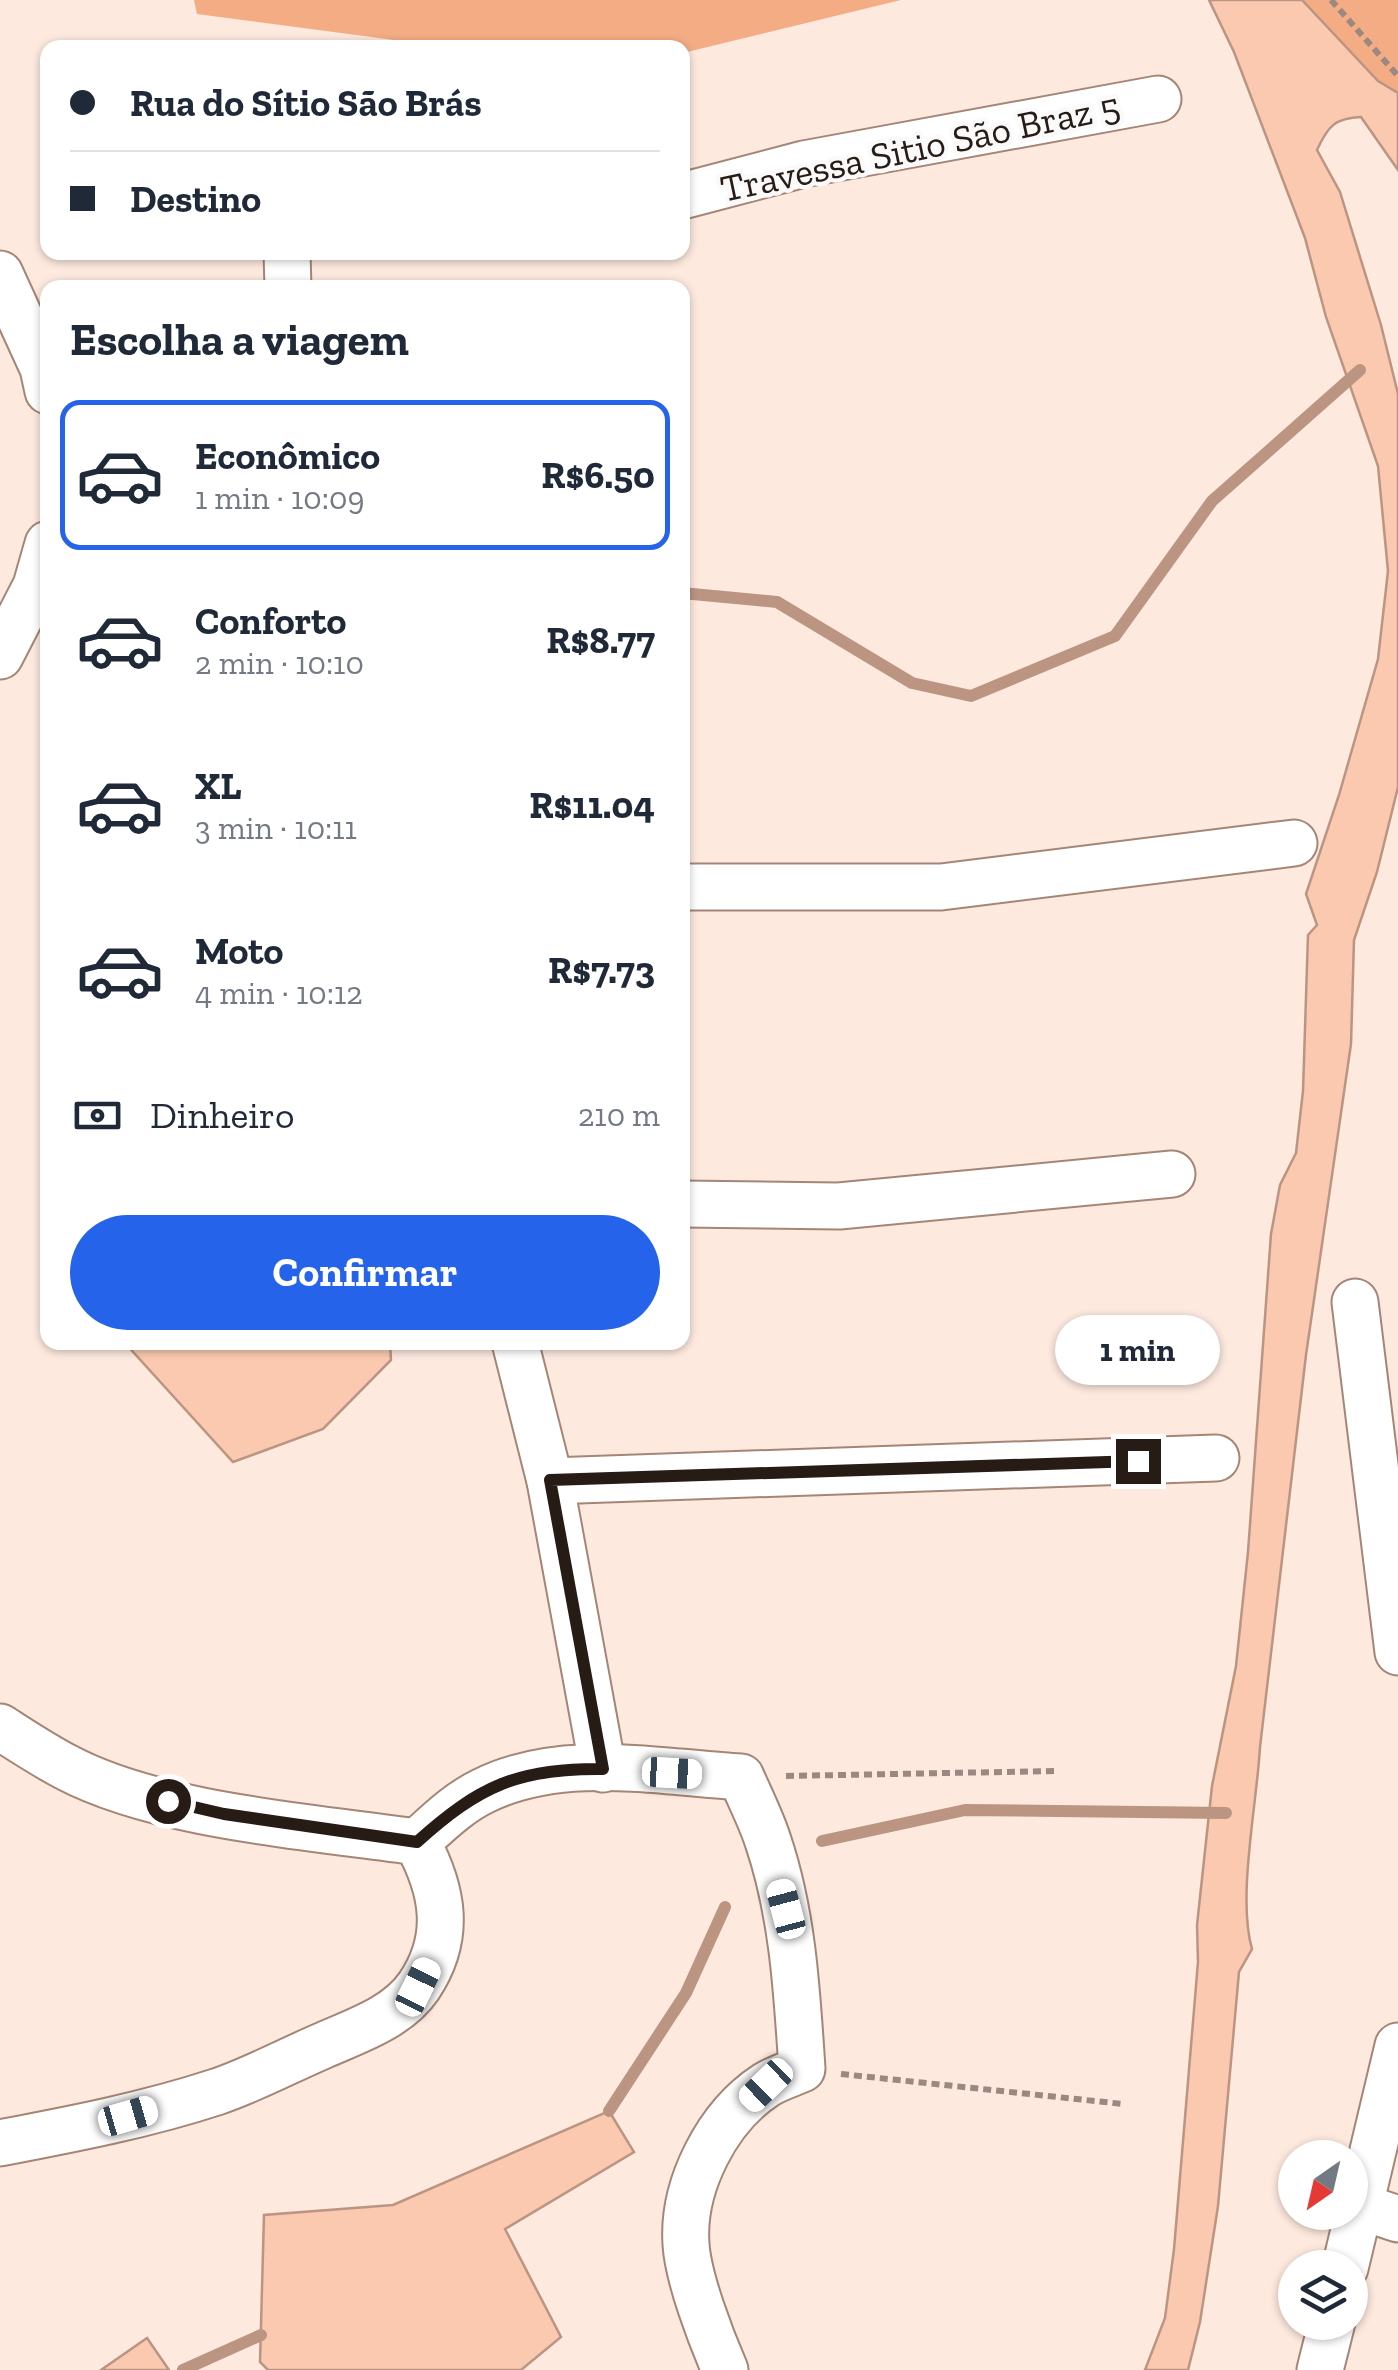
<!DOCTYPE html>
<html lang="pt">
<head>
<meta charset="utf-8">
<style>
  body { margin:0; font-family:"Zilla Slab",serif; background:#f6f6f7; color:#1f2937; height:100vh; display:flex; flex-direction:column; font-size:38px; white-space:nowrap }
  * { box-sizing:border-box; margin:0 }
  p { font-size:32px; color:#747a83 }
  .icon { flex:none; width:55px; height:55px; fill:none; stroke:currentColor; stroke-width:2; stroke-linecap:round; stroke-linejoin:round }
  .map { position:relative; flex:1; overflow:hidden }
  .panel { position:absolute; left:40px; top:280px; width:650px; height:1070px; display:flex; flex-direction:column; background:#fff; border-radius:20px; box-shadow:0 2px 8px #0004 }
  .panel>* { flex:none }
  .banner { position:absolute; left:40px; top:40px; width:650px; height:220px; border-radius:20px; box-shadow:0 2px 8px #0004; display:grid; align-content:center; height:220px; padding:0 30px; background:#fff }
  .needle { width:65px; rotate:214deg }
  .tools { position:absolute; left:1278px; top:2140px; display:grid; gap:20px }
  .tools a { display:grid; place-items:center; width:90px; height:90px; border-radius:50%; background:#fff; box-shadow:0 2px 8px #0004; font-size:50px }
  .end { position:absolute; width:45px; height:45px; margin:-22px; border:12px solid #271b15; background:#fff; box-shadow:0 0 0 5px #fff }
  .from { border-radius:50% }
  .bubble { position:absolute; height:70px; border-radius:35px; background:#fff; box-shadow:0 2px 8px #0004; font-size:32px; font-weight:800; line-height:70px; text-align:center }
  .car { position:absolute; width:30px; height:60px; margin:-30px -15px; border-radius:12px; box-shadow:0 0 8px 2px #0007; background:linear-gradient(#fff 24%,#345 0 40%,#fff 0 76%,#345 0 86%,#fff 0) }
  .banner b { display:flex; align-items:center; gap:35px; height:95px; font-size:38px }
  .banner b+b { border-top:2px solid #e0e1e3 }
  .banner i { width:25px; height:25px; background:#1f2937 }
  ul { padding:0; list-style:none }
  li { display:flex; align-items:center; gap:30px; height:150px; margin:0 20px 15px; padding:0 10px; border:5px solid transparent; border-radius:20px }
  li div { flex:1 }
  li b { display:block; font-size:38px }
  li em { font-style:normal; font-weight:800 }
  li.on { border-color:#2563eb }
  li>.icon { width:90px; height:90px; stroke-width:1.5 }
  h2 { padding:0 30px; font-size:45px; line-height:120px }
  .pay { display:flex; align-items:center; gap:25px; height:110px; padding:0 30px; font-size:38px }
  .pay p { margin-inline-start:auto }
  .primary-button { display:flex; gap:20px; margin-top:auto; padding:20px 30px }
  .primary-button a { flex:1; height:115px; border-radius:60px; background:#2563eb; color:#fff; font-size:40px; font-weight:800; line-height:115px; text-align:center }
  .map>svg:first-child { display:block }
  .green { fill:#f4ac85 }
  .water { fill:#fac9b0; stroke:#bb9582; stroke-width:2.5 }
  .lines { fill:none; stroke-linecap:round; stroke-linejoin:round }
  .stream { stroke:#bb9582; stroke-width:12 }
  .street-casing { stroke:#a48676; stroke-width:49 }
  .path { stroke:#998981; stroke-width:6; stroke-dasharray:8 5; stroke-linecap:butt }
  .street { stroke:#fff; stroke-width:45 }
  .route { stroke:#271b15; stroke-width:12 }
  .labels { text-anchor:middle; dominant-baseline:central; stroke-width:9; stroke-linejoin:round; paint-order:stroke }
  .street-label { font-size:38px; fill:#271b15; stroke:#fafafa }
</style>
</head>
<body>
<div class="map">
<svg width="1398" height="2370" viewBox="0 0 1398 2370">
  <rect width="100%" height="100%" fill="#fde9de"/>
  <g class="green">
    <polygon points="194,0 901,0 683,53 682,48 447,47 197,14"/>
    <polygon points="1302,0 1398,0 1398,93 1378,81"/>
  </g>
  <g class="water">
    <path d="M1209,0H1302L1378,81L1398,93V170L1361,117C1335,118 1328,126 1317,150L1340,192L1381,325L1398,394V787L1377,872L1354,940L1351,1044L1306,1355L1260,1747C1257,1803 1237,1898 1252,1949L1239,1972L1218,2206L1200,2322L1188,2370H1145L1165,2318L1174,2249L1198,1962L1197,1925L1212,1786L1236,1666L1248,1552L1271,1234L1280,1185L1296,1153L1303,1091L1308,935L1317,925L1306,894L1339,795L1378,659L1388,571L1378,466L1326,317L1305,238L1234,52Z"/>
    <polygon points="125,1343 390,1343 391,1360 323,1429 233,1462"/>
    <polygon points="609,2111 634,2152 505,2229 561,2337 521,2370 268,2370 260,2362 264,2215 393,2205"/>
    <polygon points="147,2338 169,2370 101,2370"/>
  </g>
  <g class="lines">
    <g class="stream">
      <polyline points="682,593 777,602 912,683 971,696 1115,636 1212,501 1360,370"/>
      <polyline points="822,1841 965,1810 1226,1813"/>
      <polyline points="609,2111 686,1993 725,1907"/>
      <polyline points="183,2370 261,2335"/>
    </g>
    <defs>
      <g id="street">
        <polyline points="682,196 804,164 1158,99"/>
        <polyline points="287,252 288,288"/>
        <polyline points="0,274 43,368 48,391"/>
        <polyline points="0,656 36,586 48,544"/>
        <polyline points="682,887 941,887 1294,843"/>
        <polyline points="682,1204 839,1206 1172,1174"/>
        <polyline points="1355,1302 1398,1652"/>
        <polyline points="515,1342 550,1481 603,1769"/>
        <polyline points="550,1481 1216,1458"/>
        <path d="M0,1727C22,1741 43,1755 66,1767C158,1816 312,1827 417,1842"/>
        <path d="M417,1842C437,1824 458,1803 483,1791C561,1752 658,1772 741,1777C750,1798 761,1819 768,1841C793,1915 797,1993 802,2069C791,2074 777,2078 766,2085C717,2117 682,2186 686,2244C688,2278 711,2338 725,2370"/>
        <path d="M0,2143C73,2129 146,2115 216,2092C252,2080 287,2061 322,2046C356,2031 397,2018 419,1986C452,1937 443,1890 417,1842"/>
        <polyline points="1359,2206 1398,2219"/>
        <polyline points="1345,2268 1398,2046"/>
        <polyline points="1320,2370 1332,2322"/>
      </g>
    </defs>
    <use href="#street" class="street-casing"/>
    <g class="path">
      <polyline points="1331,0 1398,76"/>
      <polyline points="786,1776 1055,1771"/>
      <polyline points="841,2074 1123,2104"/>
    </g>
    <use href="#street" class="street"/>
  </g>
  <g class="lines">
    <path class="route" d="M168,1801L224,1814L417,1842C479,1786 518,1768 603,1769L550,1480L1138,1461"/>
  </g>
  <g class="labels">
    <g class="street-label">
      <text transform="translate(920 147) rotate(-12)">Travessa Sitio São Braz 5</text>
    </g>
  </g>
</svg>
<div class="tools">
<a><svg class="needle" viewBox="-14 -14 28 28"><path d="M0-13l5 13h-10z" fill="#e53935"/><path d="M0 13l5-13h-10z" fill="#747a83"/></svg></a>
<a><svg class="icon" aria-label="layers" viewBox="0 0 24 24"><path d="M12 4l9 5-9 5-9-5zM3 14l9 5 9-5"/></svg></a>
</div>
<i class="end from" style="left:168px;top:1801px"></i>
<i class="end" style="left:1138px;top:1461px"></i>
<div class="bubble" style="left:1055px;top:1315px;width:165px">1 min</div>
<i class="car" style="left:672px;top:1773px;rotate:93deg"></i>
<i class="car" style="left:786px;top:1909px;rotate:345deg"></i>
<i class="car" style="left:418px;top:1987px;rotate:26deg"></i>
<i class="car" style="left:766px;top:2085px;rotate:226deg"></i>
<i class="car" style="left:128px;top:2116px;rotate:74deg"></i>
<div class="banner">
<b><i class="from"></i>Rua do Sítio São Brás</b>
<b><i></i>Destino</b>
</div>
<section class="panel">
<h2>Escolha a viagem</h2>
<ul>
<li class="on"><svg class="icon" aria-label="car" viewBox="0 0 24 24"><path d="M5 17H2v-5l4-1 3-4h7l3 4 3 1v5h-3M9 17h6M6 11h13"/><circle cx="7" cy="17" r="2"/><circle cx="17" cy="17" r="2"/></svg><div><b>Econômico</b><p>1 min · 10:09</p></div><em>R$6.50</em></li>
<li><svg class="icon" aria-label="car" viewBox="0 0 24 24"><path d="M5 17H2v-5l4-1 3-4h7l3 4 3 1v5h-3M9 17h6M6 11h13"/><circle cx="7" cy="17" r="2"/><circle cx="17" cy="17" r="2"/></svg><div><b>Conforto</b><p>2 min · 10:10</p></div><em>R$8.77</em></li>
<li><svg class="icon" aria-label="car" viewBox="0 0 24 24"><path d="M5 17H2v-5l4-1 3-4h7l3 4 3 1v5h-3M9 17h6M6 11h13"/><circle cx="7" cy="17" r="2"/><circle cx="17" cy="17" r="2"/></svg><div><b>XL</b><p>3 min · 10:11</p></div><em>R$11.04</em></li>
<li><svg class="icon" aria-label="car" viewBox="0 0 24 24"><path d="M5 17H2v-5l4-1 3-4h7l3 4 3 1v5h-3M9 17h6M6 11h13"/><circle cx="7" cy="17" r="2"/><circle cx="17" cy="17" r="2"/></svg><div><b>Moto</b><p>4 min · 10:12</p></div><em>R$7.73</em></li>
</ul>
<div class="pay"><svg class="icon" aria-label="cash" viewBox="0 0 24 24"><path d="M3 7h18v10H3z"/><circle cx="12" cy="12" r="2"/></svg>Dinheiro<p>210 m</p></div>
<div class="primary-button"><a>Confirmar</a></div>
</section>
</div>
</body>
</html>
